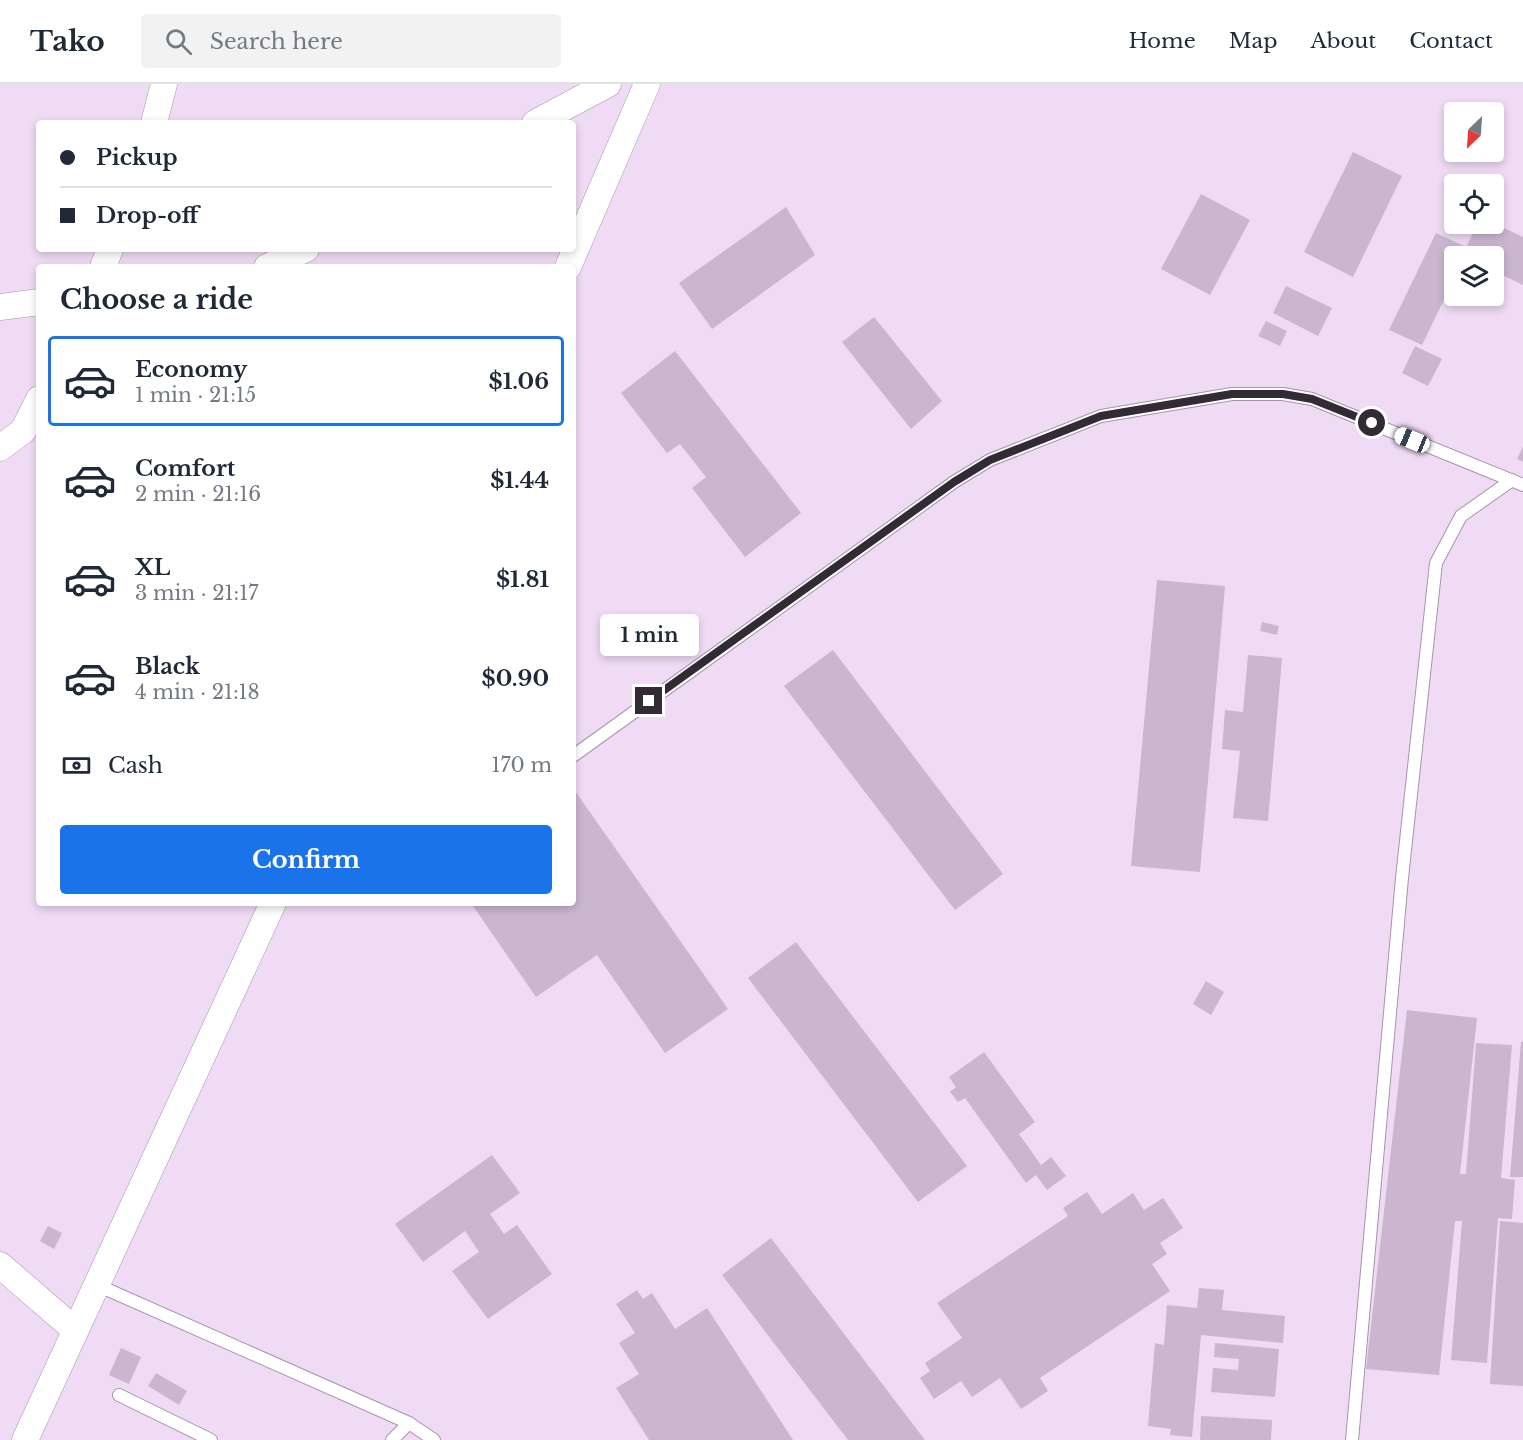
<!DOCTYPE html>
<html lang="en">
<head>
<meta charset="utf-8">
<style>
  body { margin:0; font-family:"Libre Baskerville",serif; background:#f2f2f3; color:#1f2937; height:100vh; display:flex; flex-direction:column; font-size:22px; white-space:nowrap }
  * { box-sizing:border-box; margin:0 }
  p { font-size:20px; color:#747a83 }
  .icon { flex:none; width:33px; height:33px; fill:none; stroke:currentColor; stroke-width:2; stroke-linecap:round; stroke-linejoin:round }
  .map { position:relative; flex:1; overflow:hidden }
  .sheet { position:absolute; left:36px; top:180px; width:540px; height:642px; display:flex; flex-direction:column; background:#fff; border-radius:6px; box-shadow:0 3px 9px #0003 }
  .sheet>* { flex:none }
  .hud { position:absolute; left:36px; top:36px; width:540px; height:132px; border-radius:6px; box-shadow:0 3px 9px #0003; display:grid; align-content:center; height:132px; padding:0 24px; background:#fff }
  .needle { width:39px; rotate:205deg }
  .buttons { position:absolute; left:1444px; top:18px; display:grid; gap:12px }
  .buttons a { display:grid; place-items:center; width:60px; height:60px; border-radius:6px; background:#fff; box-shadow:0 3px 9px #0003; font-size:30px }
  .end { position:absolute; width:27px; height:27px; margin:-14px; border:8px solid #322a34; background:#fff; box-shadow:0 0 0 3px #fff }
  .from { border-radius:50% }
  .bubble { position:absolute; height:42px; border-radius:6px; background:#fff; box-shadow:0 3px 9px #0003; font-size:20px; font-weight:700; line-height:42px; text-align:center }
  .car { position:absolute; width:18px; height:36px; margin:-18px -9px; border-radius:8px; box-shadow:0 0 4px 2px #0007; background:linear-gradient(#fff 24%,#345 0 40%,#fff 0 76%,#345 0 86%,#fff 0) }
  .hud b { display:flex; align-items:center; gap:21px; height:57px; font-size:22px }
  .hud b+b { border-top:2px solid #e0e1e3 }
  .hud i { width:15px; height:15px; background:#1f2937 }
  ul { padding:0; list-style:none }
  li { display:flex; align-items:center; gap:18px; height:90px; margin:0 12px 9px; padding:0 12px; border:3px solid transparent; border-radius:6px }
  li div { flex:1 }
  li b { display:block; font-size:22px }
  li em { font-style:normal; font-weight:700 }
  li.current { border-color:#1a73e8 }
  li>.icon { width:54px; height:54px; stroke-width:1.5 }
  h2 { padding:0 24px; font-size:27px; line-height:72px }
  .pay { display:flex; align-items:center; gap:15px; height:66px; padding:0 24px; font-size:22px }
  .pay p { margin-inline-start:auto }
  .primary-button { display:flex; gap:12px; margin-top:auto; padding:12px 24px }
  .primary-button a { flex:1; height:69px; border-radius:6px; background:#1a73e8; color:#fff; font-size:24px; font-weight:700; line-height:69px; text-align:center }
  header { display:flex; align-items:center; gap:36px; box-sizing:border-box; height:84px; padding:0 30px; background:#fff; border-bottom:2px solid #e0e1e3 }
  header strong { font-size:28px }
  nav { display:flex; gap:33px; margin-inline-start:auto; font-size:21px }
  .search { width:420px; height:54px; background:#f2f2f3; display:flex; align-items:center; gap:15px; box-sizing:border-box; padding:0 21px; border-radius:6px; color:#747a83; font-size:22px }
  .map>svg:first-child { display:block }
  .building { fill:#cab7cf }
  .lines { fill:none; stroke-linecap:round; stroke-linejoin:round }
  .lane-casing { stroke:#a794ac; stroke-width:14 }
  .street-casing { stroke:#a794ac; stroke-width:27 }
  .lane { stroke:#fff; stroke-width:12 }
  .street { stroke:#fff; stroke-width:26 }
  .route { stroke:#322a34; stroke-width:8 }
</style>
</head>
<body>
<header>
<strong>Tako</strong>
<div class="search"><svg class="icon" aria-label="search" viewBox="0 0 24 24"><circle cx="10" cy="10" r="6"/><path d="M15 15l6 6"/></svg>Search here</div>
<nav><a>Home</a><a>Map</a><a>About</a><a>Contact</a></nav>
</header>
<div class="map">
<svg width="1523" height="1356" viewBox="0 0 1523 1356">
  <rect width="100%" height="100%" fill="#efdbf4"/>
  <g class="building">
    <polygon points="1353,68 1402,92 1353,193 1304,168"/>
    <polygon points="1201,110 1250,136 1210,211 1161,185"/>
    <polygon points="786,123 815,171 712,245 679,199"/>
    <polygon points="1477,140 1494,139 1523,153 1523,201 1494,187 1494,172 1462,172"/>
    <polygon points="1436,149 1464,162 1459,172 1455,172 1455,182 1449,195 1453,197 1422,261 1389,246"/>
    <polygon points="1286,202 1332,224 1318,252 1273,229"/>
    <polygon points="874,233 942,317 911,345 842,258"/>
    <polygon points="1266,237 1287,247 1280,262 1258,252"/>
    <polygon points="1415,262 1442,275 1428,302 1402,289"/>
    <polygon points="675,267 801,429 745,473 692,404 706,393 680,360 667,369 621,309"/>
    <polygon points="1523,363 1523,378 1517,375"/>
    <polygon points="1157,496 1225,502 1200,788 1131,782"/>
    <polygon points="1262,538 1279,542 1277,551 1260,547"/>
    <polygon points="833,566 1003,790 955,826 784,602"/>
    <polygon points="1248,571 1282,574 1268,737 1233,734 1240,667 1222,665 1225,626 1243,628"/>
    <polygon points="573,704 728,925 665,969 597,871 536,913 471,819 573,819"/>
    <polygon points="796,858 967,1082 918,1118 748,894"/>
    <polygon points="1206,897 1224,908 1211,931 1193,920"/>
    <polygon points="1407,926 1477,934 1460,1090 1466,1090 1476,959 1512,961 1501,1094 1515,1096 1512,1135 1498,1134 1487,1279 1451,1276 1462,1137 1455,1137 1439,1291 1366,1285"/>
    <polygon points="1521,958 1523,958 1523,1093 1510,1093"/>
    <polygon points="984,968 1035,1038 1019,1050 1041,1081 1051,1073 1066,1092 1047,1106 1036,1091 1026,1099 965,1014 958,1018 950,1008 956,1003 949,993"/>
    <polygon points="492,1071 520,1109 490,1130 504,1150 517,1141 552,1190 488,1235 452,1187 479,1168 465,1147 423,1178 395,1140"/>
    <polygon points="1087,1108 1102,1130 1133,1109 1144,1126 1163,1114 1183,1144 1160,1159 1167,1170 1152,1180 1170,1207 1040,1294 1048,1307 1021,1325 1000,1294 972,1313 961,1297 934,1315 920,1294 930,1287 925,1279 962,1254 937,1219 1068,1132 1063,1124"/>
    <polygon points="1500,1137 1523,1139 1523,1302 1490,1300"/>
    <polygon points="48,1142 62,1149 54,1165 40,1157"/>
    <polygon points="771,1154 925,1356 848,1356 722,1191"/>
    <polygon points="1199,1204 1224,1206 1222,1226 1285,1232 1283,1259 1201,1251 1192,1353 1170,1351 1171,1345 1148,1342 1155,1259 1164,1261 1167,1221 1197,1224"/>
    <polygon points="637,1206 643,1215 652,1209 675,1245 707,1224 793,1356 649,1356 616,1304 639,1290 619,1259 635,1249 616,1220"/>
    <polygon points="1215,1259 1279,1265 1275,1313 1211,1308 1213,1284 1238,1286 1239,1275 1214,1273"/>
    <polygon points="121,1264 141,1273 129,1300 109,1291"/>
    <polygon points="156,1289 187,1307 179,1321 148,1302"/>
    <polygon points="1201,1332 1272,1336 1271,1356 1200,1356"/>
  </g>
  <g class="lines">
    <defs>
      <g id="lane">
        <polyline points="573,672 954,398 990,376 1101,332 1232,310 1283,310 1312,315 1523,401"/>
        <polyline points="97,1201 409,1339 434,1356"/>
        <polyline points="119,1311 211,1356"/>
        <polyline points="392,1356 409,1339"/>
        <polyline points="1352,1356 1402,794 1436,479 1461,432 1512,396"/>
      </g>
      <g id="street">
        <polyline points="154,39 164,0"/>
        <polyline points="535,39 608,0"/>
        <polyline points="103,183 110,165"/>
        <polyline points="267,183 306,165"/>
        <polyline points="568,183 647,0"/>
        <polyline points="0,223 39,218"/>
        <polyline points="0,364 23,347 39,315"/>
        <polyline points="0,1181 75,1246"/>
        <polyline points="25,1356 273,819"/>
      </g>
    </defs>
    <use href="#lane" class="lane-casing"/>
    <use href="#street" class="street-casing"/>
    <use href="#lane" class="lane"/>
    <use href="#street" class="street"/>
  </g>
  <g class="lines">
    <polyline class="route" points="649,617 954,398 990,376 1101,332 1232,310 1283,310 1312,315 1372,339"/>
  </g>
</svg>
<div class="buttons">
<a><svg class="needle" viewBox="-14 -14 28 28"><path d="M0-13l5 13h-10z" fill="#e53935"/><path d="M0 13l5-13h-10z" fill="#747a83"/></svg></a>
<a><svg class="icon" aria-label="locate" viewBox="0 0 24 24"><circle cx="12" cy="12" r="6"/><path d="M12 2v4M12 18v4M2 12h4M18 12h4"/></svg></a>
<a><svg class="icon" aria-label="layers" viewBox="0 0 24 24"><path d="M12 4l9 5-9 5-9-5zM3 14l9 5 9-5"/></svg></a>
</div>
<i class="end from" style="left:1372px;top:339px"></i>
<i class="end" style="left:649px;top:617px"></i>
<div class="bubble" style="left:600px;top:530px;width:99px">1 min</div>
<i class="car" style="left:1412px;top:356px;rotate:292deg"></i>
<div class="hud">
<b><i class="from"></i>Pickup</b>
<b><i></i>Drop-off</b>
</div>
<section class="sheet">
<h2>Choose a ride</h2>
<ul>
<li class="current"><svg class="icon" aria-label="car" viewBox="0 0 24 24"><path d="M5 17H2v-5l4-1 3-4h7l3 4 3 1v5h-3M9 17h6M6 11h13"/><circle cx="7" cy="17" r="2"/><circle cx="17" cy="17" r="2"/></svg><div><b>Economy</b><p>1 min · 21:15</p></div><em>$1.06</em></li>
<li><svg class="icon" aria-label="car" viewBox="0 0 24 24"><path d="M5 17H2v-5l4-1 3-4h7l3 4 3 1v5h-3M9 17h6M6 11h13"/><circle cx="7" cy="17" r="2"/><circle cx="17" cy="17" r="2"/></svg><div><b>Comfort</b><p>2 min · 21:16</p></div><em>$1.44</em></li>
<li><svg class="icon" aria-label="car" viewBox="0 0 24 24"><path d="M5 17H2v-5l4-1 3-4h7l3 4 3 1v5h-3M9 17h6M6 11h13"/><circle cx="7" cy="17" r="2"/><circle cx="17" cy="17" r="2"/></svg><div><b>XL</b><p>3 min · 21:17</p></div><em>$1.81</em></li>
<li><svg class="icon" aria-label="car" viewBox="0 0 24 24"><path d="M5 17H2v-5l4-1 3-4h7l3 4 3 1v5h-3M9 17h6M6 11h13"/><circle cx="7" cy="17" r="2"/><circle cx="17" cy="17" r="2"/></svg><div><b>Black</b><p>4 min · 21:18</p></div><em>$0.90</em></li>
</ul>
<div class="pay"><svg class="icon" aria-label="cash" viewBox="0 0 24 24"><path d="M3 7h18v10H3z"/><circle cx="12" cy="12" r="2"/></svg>Cash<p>170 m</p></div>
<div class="primary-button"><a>Confirm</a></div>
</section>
</div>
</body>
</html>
